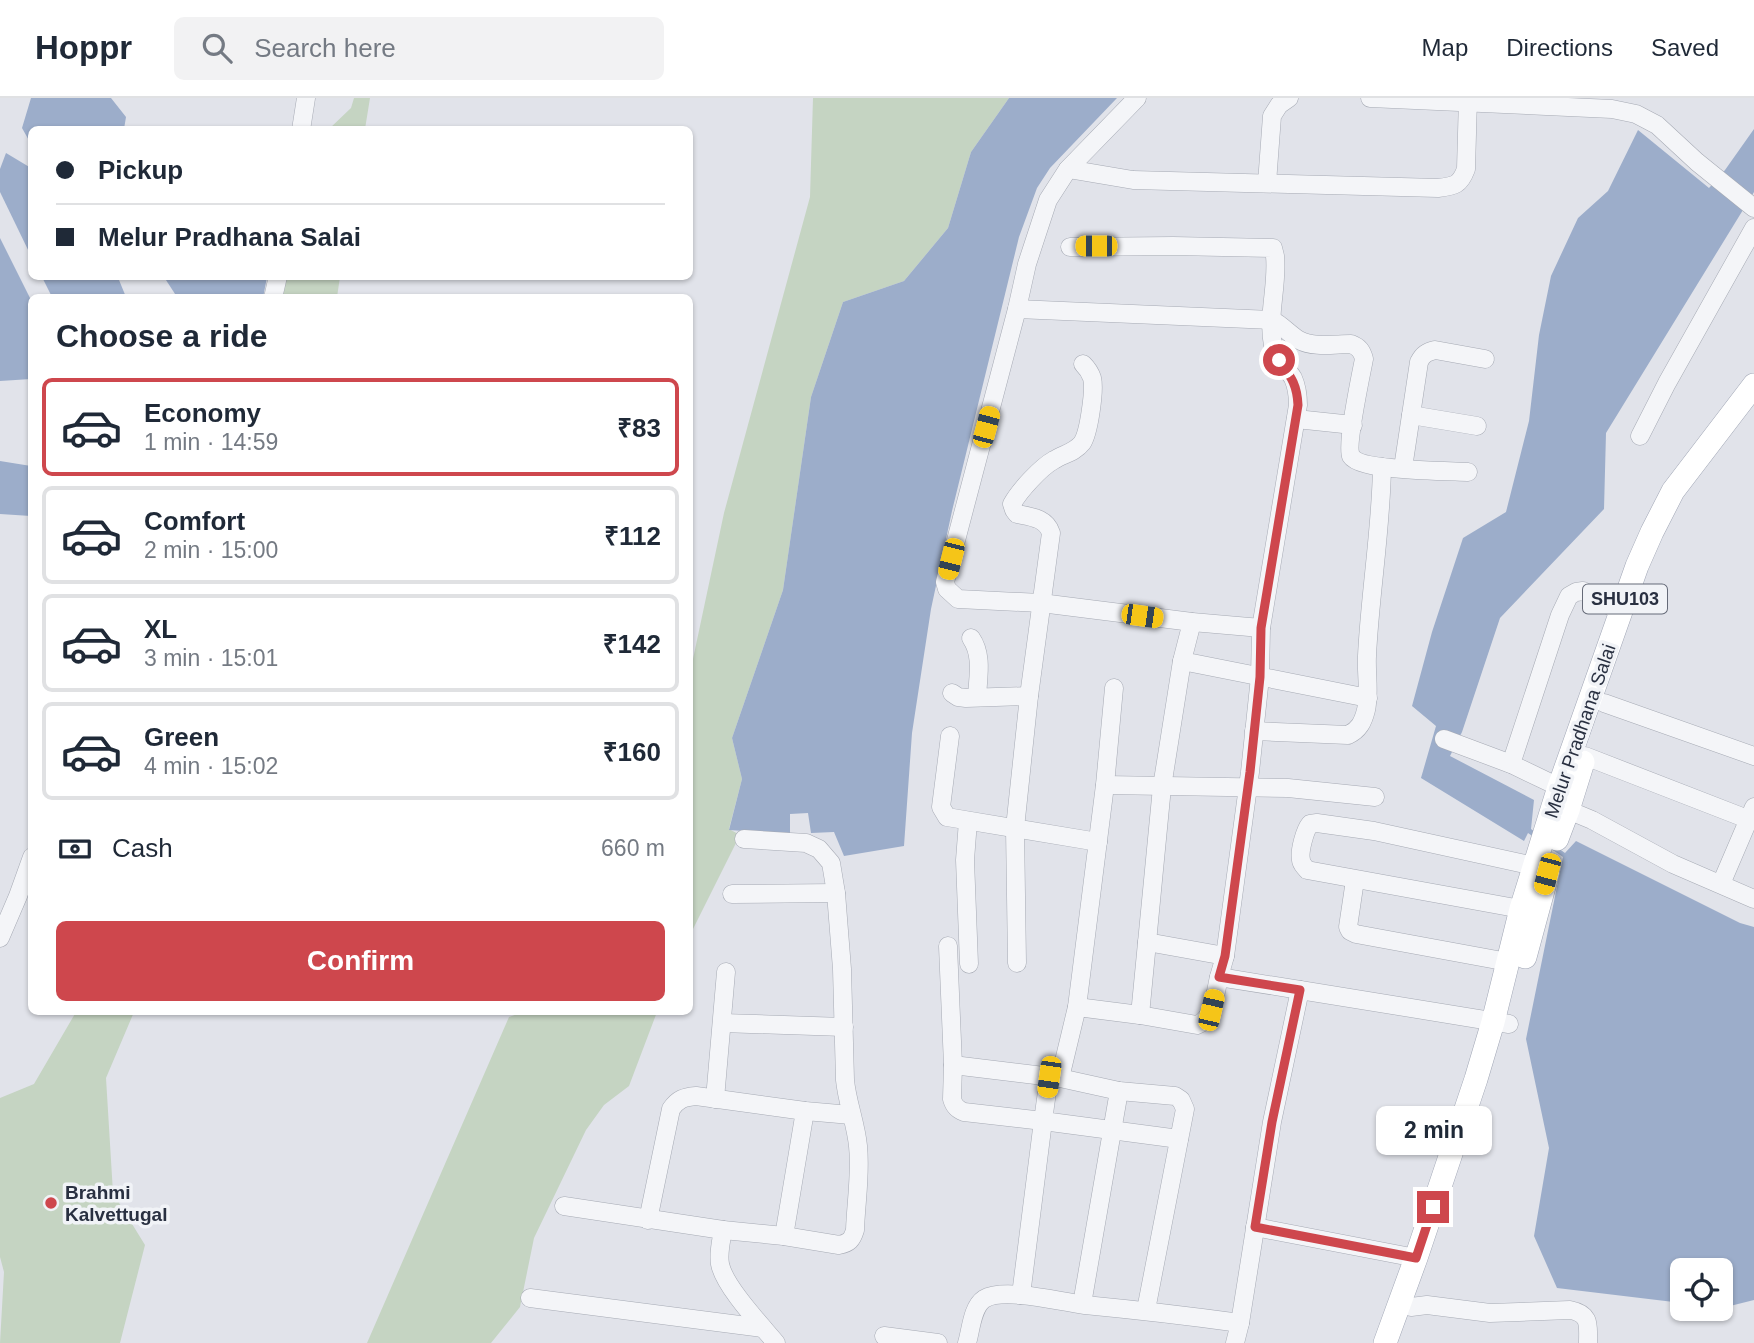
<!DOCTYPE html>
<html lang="en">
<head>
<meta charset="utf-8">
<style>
  body { margin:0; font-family:Helvetica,sans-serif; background:#f2f2f3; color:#1f2937; height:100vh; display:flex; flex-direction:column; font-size:26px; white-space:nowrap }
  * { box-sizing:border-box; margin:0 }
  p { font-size:23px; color:#747a83 }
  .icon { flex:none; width:38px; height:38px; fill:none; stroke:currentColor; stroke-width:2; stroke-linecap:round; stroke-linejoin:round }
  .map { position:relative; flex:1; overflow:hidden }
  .sheet { position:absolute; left:28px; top:196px; width:665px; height:721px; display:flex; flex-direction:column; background:#fff; border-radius:10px; box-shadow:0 2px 5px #0004 }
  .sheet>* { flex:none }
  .top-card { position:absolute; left:28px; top:28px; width:665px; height:154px; border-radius:10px; box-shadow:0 2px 5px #0004; display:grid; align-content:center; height:154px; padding:0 28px; background:#fff }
  .tools { position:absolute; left:1670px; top:1160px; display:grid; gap:14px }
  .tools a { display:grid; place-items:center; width:63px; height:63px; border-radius:10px; background:#fff; box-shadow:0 2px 5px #0004; font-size:35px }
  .end { position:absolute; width:32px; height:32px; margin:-16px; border:9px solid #ce474d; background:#fff; box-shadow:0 0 0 4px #fff }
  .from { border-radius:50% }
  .bubble { position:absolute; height:49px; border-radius:10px; background:#fff; box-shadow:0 2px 5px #0004; font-size:23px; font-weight:800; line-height:49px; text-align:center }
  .car { position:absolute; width:21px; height:42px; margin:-21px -10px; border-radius:9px; box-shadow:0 0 5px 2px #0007; background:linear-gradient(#f5c518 24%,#345 0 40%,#f5c518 0 76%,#345 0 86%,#f5c518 0) }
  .top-card b { display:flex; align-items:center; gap:24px; height:66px; font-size:26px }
  .top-card b+b { border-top:2px solid #e0e1e3 }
  .top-card i { width:18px; height:18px; background:#1f2937 }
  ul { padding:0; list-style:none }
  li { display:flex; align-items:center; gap:21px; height:98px; margin:0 14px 10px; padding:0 14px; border:4px solid #e0e1e3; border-radius:10px }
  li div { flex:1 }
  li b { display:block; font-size:26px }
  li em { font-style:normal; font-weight:800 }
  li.selected { border-color:#ce474d }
  li>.icon { width:63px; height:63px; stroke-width:1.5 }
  h2 { padding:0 28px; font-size:32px; line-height:84px }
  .pay { display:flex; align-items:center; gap:18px; height:77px; padding:0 28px; font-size:26px }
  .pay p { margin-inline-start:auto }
  .button { display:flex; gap:14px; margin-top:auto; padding:14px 28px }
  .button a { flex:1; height:80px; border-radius:10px; background:#ce474d; color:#fff; font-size:28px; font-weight:800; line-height:80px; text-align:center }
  header { display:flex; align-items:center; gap:42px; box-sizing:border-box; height:98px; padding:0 35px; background:#fff; border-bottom:2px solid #e0e1e3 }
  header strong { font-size:33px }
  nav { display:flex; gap:38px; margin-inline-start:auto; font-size:24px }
  .search { width:490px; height:63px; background:#f2f2f3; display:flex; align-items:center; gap:18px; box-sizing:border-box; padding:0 24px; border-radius:10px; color:#747a83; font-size:26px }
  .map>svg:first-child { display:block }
  .green { fill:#c5d4c2 }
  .water { fill:#9cadca }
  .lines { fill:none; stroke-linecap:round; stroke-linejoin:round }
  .minor-casing { stroke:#a6aab4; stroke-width:19 }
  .major-casing { stroke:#a0a6b5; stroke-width:24 }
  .minor { stroke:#f4f5f8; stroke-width:18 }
  .major { stroke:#fff; stroke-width:23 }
  .route { stroke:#ce474d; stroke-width:9 }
  .poi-dot { fill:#ce474d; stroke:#f1f3f7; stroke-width:2.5 }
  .labels { text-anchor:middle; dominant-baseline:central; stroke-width:7; stroke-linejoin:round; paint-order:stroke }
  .shield { fill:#f1f3f7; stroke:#656a78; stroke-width:2 }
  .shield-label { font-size:18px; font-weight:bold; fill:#293041 }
  .street-label { font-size:19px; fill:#293041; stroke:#f1f3f7 }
  .poi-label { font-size:19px; font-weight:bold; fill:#293041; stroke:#f1f3f7; text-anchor:start }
</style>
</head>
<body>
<header>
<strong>Hoppr</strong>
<div class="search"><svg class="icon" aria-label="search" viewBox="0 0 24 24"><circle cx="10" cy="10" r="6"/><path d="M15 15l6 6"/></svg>Search here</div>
<nav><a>Map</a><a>Directions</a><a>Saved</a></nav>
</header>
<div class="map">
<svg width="1754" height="1245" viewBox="0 0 1754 1245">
  <rect width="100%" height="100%" fill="#e1e3ea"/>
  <g class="green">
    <polygon points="354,0 370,0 365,31 329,31 351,10"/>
    <polygon points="813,0 1009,0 971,54 948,130 904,183 843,204 811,299 783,492 732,640 742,681 729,731 740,737 690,837 690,575 724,415 810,99"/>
    <polygon points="280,179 340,179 337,199 275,200"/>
    <polygon points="76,914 134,914 106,980 113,1095 145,1147 120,1245 0,1245 4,1174 0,1159 0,1000 34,986"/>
    <polygon points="523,914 657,914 629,988 604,1007 586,1032 534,1140 520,1209 491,1245 367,1245 509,919"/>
  </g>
  <g class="water">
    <polygon points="31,0 111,0 126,19 124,31 32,32 31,46 22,30"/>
    <polygon points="1009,0 1117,0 1050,70 1037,90 1019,139 952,413 931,511 912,635 904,748 844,758 834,734 811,735 808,715 790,716 790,736 729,732 742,681 732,640 783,492 811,299 843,204 904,183 948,130 971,54"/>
    <polygon points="1754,31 1754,94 1606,335 1604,411 1500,520 1462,634 1450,658 1534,702 1531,731 1565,755 1576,743 1740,825 1754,829 1754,1202 1722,1210 1720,1210 1720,1172 1682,1172 1682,1205 1557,1190 1534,1138 1549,1050 1526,941 1563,759 1528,735 1524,743 1421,680 1436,628 1412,608 1432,534 1463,440 1506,414 1529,323 1539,237 1551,178 1578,120 1608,93 1638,32 1709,90 1725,72"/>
    <polygon points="6,55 31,70 31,158 0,94 0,71"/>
    <polygon points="0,140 31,202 31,281 0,283"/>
    <polygon points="42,179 122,179 119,182 126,199 52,199"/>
    <polygon points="164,179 267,179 263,200 177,199"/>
    <polygon points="0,363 31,368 31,418 0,416"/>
  </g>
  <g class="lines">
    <defs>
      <g id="minor">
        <polyline points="1137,0 1068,71 1048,102 1027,166 1017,211 945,484 947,491 958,501 1041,505 1192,524 1261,530"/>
        <polyline points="1370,0 1612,11 1636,16 1657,27 1697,64 1754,110"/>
        <polyline points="301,32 306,0"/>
        <path d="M1068,71L1133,82L1438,90C1455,88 1460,87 1466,71L1468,0"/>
        <polyline points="1267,85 1272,18 1279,7 1289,0"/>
        <path d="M1070,149L1173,148L1273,150L1275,158C1278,187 1267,218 1273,247C1276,261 1286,269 1293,280C1297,289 1298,298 1298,307L1261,530L1260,579L1250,674L1225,858L1219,879"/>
        <polyline points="273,200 278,178"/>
        <path d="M1017,211L1272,222C1282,227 1289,236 1299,242C1313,250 1335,246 1351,246C1359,249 1362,253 1364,261C1361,276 1346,348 1351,358C1360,373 1448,373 1468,374"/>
        <polyline points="1411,317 1477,328"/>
        <polyline points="1296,321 1353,327"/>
        <polyline points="1640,338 1667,285 1754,130"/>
        <path d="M1403,370L1419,264C1423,256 1427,254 1435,252L1485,261"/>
        <polyline points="1192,524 1182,563 1368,600"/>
        <path d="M971,540C983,557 978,579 977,599"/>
        <polyline points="952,595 958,599 966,600 1029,598"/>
        <polyline points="1604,605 1754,658"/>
        <path d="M1254,633L1348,637C1359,632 1363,624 1366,612C1370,595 1366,576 1367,558C1370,495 1381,433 1382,369"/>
        <polyline points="950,638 941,709 947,719 1098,744"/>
        <polyline points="1444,641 1511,666 1559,689"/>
        <polyline points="1585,658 1750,722"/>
        <polyline points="1511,666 1560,517 1569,498 1576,494 1583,493 1621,514"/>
        <polyline points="1105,687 1288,690 1375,699"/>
        <polyline points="1568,712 1592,722 1673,766 1754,801"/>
        <polyline points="968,723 965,762 969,866"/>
        <polyline points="1355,782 1348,829 1350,833 1356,836 1508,864"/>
        <polyline points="1721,786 1754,709"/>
        <polyline points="732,796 836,795"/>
        <path d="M1521,811L1307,772C1305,769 1301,766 1301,762C1299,753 1305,732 1310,726L1317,725L1374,733L1534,768"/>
        <polyline points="0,840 18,798 32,759"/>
        <polyline points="1147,844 1225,858"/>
        <path d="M948,848L953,967L952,1001C954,1008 957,1011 964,1014L1043,1023L1021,1197"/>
        <path d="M1017,865L1015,730L1029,598L1051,435C1046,420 1032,419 1017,416L1014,412L1012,406C1019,393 1041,369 1054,362C1064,356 1075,354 1082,345C1089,335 1095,291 1092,280C1090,274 1087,270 1083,266"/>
        <polyline points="1077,909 1105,687 1114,590"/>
        <polyline points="1140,917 1162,689 1182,563"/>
        <polyline points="722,925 844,929"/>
        <polyline points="953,967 1060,980 1119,993 1175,998 1181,1002 1185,1011 1146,1212"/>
        <polyline points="1049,979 1043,1023 1179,1041"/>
        <path d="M1060,980L1077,909L1140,917L1197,927C1214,921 1215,895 1219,879L1300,892"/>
        <polyline points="715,1001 726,874"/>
        <path d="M564,1108L723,1132C721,1144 718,1155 720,1166C724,1188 761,1227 776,1245"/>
        <path d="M648,1122L671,1011C678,1001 684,999 696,998L805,1013L851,1017"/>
        <polyline points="1255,1129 1416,1160"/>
        <path d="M723,1132L784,1138L839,1147C849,1145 852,1142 855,1132C856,1104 861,1075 858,1048C856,1026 847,1004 845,982L842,871L836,795L831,765L819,751L806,745L744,741"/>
        <polyline points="784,1138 805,1013"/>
        <polyline points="530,1200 763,1230"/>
        <polyline points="1082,1206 1119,993"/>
        <path d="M1411,1209L1427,1207L1490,1215L1570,1212C1591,1216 1588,1227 1588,1245"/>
        <polyline points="1240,1225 1272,1024 1300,892 1509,926"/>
        <polyline points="884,1238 938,1245"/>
        <path d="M967,1245C971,1232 972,1209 984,1201C994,1195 1010,1196 1021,1197C1043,1199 1064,1204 1085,1207C1137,1212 1189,1218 1240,1225L1235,1245"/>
      </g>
      <g id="major">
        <polyline points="1557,741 1568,712 1583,664"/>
        <polyline points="1525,859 1548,774"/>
        <polyline points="1385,1245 1416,1160 1476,981 1493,924 1521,811 1559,689 1637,468 1652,434 1673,393 1754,287"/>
      </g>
    </defs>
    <use href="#minor" class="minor-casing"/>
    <use href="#major" class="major-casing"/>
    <use href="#minor" class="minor"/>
    <use href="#major" class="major"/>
  </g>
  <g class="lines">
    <path class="route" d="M1279,262C1291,279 1297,286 1298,307L1261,530L1260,579L1250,674L1225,858L1219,879L1300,892L1272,1024L1255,1129L1416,1160L1433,1109"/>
  </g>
  <circle class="poi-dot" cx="51" cy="1105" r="7"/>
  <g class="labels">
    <rect class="shield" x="1583" y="486.5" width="84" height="29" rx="5"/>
    <g class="shield-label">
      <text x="1625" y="501">SHU103</text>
    </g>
    <g class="street-label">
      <text transform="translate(1580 633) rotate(-71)">Melur Pradhana Salai</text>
    </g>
    <g class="poi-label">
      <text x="65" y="1094">Brahmi<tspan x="65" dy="22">Kalvettugal</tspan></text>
    </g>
  </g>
</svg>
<div class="tools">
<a><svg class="icon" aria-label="locate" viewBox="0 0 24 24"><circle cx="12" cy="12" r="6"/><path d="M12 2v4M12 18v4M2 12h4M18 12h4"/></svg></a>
</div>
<i class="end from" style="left:1279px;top:262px"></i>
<i class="end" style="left:1433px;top:1109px"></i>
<div class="bubble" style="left:1376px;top:1008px;width:116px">2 min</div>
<i class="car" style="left:1096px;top:148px;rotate:270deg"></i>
<i class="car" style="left:986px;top:329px;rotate:15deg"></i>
<i class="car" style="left:951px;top:461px;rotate:194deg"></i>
<i class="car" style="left:1142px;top:518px;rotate:98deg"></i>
<i class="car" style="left:1547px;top:776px;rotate:195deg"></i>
<i class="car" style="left:1211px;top:912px;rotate:13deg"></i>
<i class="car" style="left:1049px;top:979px;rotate:188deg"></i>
<div class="top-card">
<b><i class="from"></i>Pickup</b>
<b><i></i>Melur Pradhana Salai</b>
</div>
<section class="sheet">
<h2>Choose a ride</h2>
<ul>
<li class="selected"><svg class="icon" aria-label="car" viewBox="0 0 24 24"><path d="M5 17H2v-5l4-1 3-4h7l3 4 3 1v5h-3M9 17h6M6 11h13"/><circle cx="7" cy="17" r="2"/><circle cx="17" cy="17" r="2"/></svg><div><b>Economy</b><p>1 min · 14:59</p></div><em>₹83</em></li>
<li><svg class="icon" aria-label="car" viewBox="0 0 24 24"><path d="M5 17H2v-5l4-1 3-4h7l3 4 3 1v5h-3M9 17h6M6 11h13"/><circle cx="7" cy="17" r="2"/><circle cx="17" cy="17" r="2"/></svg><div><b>Comfort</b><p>2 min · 15:00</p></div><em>₹112</em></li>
<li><svg class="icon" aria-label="car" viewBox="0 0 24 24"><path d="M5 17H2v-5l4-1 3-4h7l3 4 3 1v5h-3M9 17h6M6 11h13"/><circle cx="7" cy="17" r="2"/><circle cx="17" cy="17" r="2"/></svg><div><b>XL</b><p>3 min · 15:01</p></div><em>₹142</em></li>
<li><svg class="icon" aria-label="car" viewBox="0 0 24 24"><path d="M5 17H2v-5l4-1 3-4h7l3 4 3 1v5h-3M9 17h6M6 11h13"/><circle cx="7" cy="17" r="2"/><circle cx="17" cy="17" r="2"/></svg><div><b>Green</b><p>4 min · 15:02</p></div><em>₹160</em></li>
</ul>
<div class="pay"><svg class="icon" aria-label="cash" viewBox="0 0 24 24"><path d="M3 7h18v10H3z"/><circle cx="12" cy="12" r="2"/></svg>Cash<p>660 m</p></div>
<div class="button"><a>Confirm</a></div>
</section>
</div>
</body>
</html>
